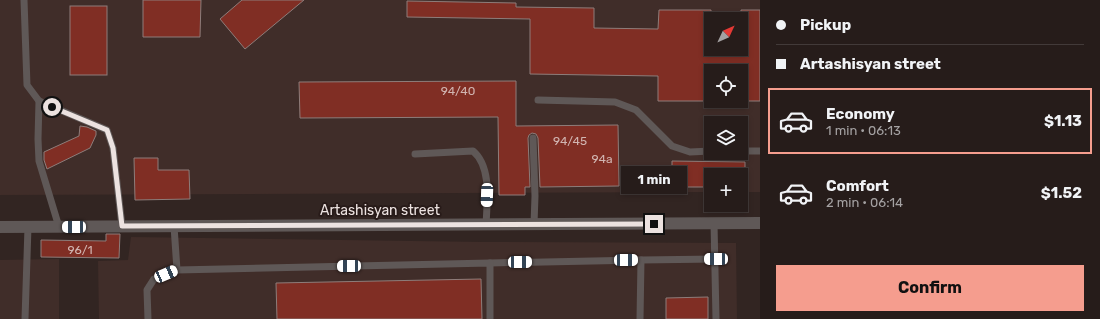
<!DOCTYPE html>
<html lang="en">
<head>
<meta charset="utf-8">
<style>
  body { margin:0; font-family:Rubik,sans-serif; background:#2e2523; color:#f1f3f6; height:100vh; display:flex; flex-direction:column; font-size:15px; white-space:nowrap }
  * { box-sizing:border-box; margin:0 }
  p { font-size:13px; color:#a4a1a2 }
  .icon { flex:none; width:22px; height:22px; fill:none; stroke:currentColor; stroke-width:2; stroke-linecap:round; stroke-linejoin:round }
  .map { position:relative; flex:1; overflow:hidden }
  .details { display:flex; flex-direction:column; background:#261c1a; width:340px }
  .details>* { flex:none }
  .banner { display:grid; align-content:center; height:88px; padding:0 16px; background:#261c1a }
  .needle { width:26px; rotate:46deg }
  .controls { position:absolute; left:704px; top:12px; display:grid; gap:8px }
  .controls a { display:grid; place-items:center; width:44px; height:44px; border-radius:0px; background:#261c1a; box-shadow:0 2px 6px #0003,0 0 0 1px #423a39; font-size:20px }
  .end { position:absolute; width:18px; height:18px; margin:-9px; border:5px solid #ece2e0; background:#111; box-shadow:0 0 0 2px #111 }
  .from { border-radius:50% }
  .bubble { position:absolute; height:28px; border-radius:0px; background:#261c1a; box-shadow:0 2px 6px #0003,0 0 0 1px #423a39; font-size:13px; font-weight:700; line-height:28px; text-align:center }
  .car { position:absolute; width:12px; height:24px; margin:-12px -6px; border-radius:5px; box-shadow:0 0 3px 1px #0007; background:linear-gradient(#fff 24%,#345 0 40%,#fff 0 76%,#345 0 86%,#fff 0) }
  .banner b { display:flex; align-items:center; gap:14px; height:38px; font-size:15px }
  .banner b+b { border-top:1px solid #423a39 }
  .banner i { width:10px; height:10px; background:#f1f3f6 }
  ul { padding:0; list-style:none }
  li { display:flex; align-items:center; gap:12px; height:66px; margin:0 8px 6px; padding:0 8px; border:2px solid transparent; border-radius:0px }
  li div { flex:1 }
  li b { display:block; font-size:15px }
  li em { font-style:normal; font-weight:700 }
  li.selected { border-color:#f59d8e }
  li>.icon { width:36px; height:36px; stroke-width:1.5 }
  .button { display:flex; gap:8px; margin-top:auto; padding:8px 16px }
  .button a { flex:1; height:46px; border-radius:0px; background:#f59d8e; color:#111; font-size:16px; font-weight:700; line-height:46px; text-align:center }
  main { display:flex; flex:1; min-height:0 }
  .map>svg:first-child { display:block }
  .built { fill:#402d29; fill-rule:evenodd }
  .building { fill:#802e24; stroke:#8e7d7a }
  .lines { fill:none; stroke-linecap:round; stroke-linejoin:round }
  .lane { stroke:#5f5857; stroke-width:7 }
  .street { stroke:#5f5857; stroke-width:12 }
  .route { stroke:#ece2e0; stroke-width:5 }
  .labels { text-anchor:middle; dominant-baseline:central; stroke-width:4; stroke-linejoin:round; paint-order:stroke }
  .number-label { font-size:12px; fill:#d1b5b1 }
  .street-label { font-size:14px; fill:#ece2e0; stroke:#281b19 }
</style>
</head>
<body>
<main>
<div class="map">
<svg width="760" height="319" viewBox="0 0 760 319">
  <rect width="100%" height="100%" fill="#322522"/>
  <g class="built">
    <path d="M0,0H760V192H741V175H711V192L0,195ZM711,19H741V49H711ZM711,71H741V101H711ZM711,123H741V153H711Z"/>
    <polygon points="131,237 483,242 736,243 737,319 99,319 98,261 128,260"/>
    <polygon points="59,259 59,319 0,319 0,260"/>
  </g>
  <g class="building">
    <polygon points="143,0 201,0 200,37 143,37"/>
    <polygon points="242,0 304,0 245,49 220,19"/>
    <polygon points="407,1 516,3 516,7 594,8 594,28 658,29 659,10 711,10 711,49 741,49 741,10 760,10 760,101 741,101 741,71 711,71 711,101 658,101 658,76 530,74 530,19 407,17"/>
    <rect x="70" y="6" width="37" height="69"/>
    <polygon points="516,81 516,126 618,125 619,186 540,187 538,138 536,134 532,133 529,135 528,138 530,187 525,187 525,195 499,195 498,117 300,118 299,82"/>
    <polygon points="80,126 87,127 96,131 96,135 90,148 47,169 44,160 44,152 79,136"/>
    <polygon points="134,158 158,158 158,170 189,170 190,199 135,200"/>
    <polygon points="672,161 745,162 745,175 711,175 711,187 672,187"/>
    <polygon points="106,234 120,234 119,258 41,257 41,240 106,241"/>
    <polygon points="481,279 482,319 277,319 276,283"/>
    <polygon points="708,297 708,319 666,319 666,298"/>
  </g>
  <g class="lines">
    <g class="lane">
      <polyline points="24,0 27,85 39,101 107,130 113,148 122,226"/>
      <polyline points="538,100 615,102 636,110 672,146 690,152 711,151"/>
      <polyline points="39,101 38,139 39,161 59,227"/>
      <polyline points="533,138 535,196 534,224"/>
      <polyline points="741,151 760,151"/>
      <path d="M415,154L473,151C492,167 487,202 486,225"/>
      <polyline points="714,223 716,319"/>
      <polyline points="174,226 177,270"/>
      <polyline points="641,260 716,259"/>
      <polyline points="490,263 641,260 640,319"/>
      <polyline points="25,319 28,227"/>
      <polyline points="148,319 147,290 154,279 177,270 490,263 490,319"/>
    </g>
    <polyline class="street" points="0,227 760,223"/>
  </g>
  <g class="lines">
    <polyline class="route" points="52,107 107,130 113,148 122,226 654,224"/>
  </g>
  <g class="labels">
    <g class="number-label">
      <text x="458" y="91">94/40</text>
      <text x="570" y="141">94/45</text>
      <text x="602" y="159">94a</text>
      <text x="80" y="250">96/1</text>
    </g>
    <g class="street-label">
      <text x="380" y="210">Artashisyan street</text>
    </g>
  </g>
</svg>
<div class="controls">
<a><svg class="needle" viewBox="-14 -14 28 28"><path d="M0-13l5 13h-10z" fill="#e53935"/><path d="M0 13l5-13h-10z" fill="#a4a1a2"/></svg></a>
<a><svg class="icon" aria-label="locate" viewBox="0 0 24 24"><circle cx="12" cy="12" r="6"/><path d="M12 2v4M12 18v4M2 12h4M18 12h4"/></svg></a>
<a><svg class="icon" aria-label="layers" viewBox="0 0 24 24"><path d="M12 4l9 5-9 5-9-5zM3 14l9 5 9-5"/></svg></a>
<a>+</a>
</div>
<i class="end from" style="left:52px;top:107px"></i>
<i class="end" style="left:654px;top:224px"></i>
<div class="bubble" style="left:621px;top:166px;width:66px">1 min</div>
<i class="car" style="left:487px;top:195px;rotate:182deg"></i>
<i class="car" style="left:74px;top:227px;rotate:270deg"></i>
<i class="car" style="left:716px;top:259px;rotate:270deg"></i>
<i class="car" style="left:626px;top:260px;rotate:89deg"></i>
<i class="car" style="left:520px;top:262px;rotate:89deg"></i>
<i class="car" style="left:349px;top:266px;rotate:269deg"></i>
<i class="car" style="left:166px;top:274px;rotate:67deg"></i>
</div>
<section class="details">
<div class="banner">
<b><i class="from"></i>Pickup</b>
<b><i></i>Artashisyan street</b>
</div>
<ul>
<li class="selected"><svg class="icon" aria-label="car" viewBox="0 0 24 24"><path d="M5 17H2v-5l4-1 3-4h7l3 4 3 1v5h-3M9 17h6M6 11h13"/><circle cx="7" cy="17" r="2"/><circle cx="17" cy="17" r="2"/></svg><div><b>Economy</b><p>1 min · 06:13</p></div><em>$1.13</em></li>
<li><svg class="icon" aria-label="car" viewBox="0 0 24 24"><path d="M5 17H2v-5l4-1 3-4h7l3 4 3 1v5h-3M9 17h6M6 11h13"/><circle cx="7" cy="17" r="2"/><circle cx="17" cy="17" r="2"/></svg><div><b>Comfort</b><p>2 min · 06:14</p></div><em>$1.52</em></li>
</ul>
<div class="button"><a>Confirm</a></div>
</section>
</main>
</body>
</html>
